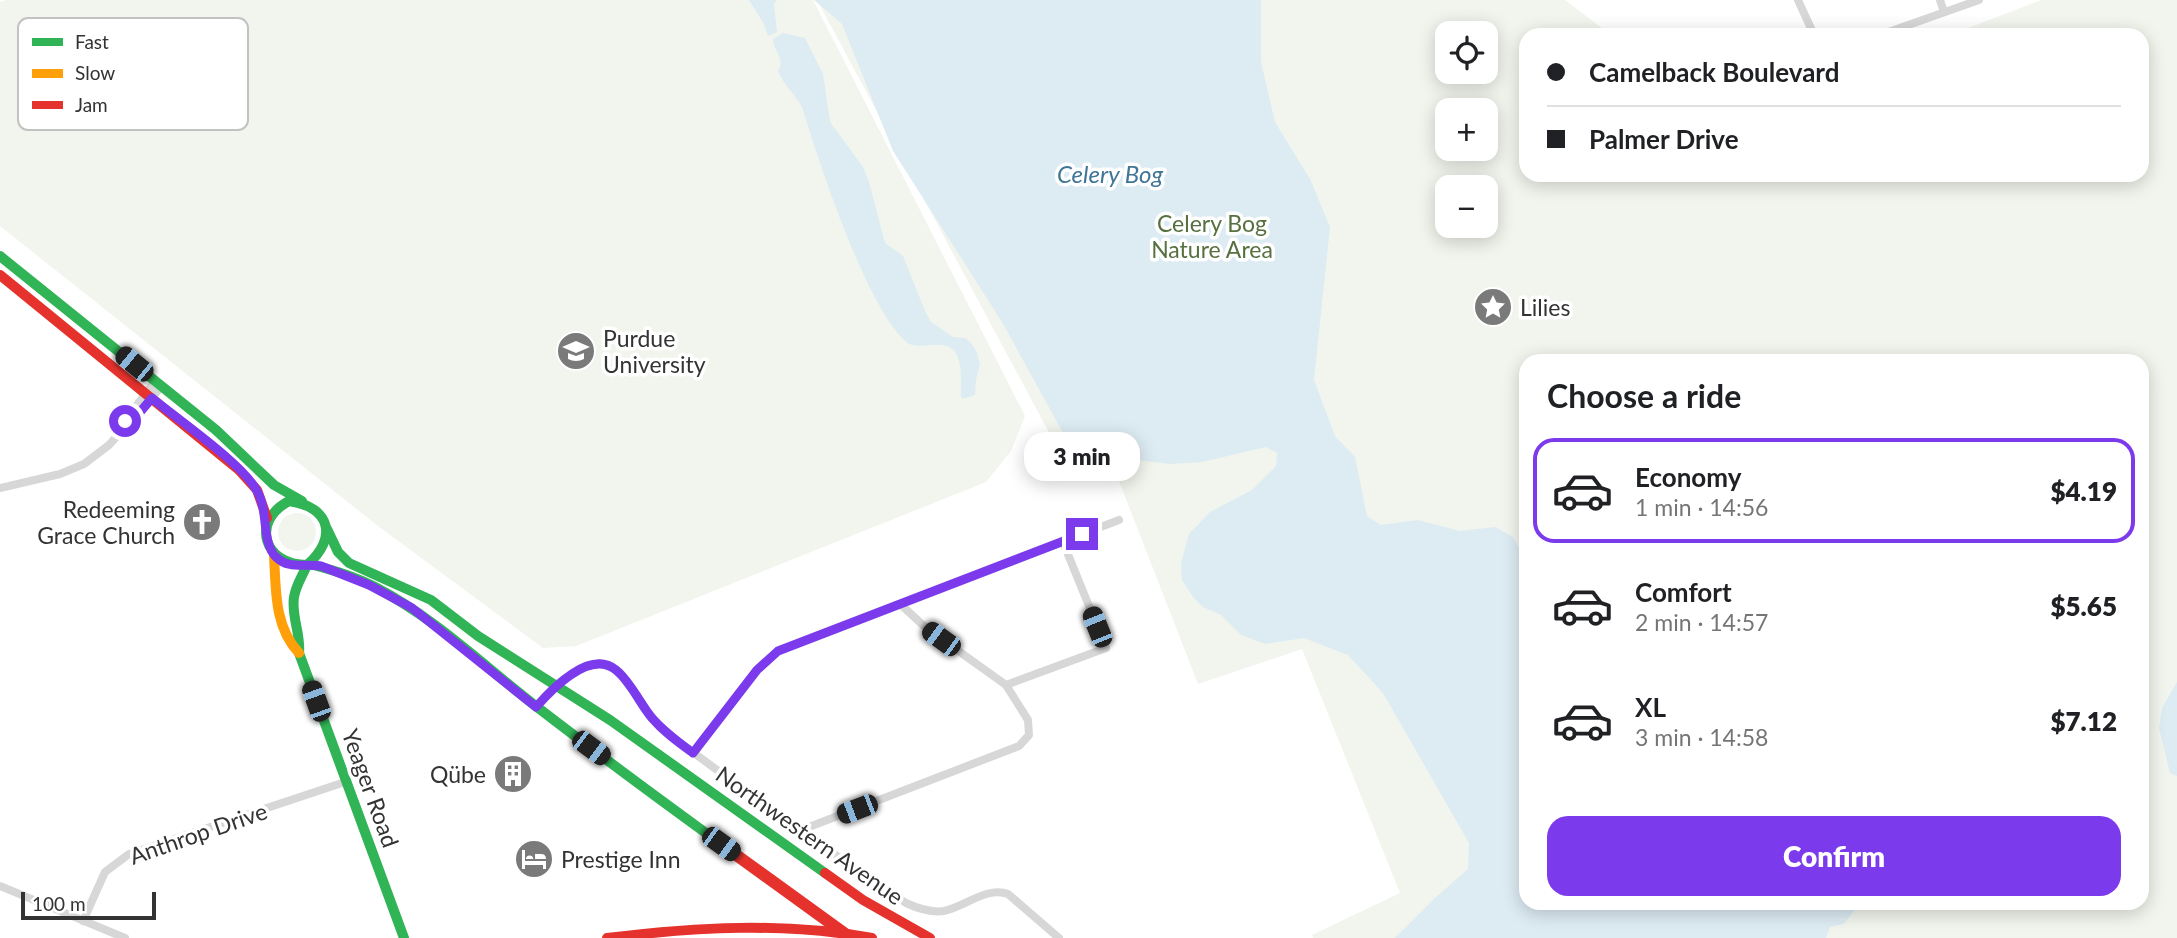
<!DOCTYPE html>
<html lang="en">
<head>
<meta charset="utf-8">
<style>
  body { margin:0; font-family:Lato,sans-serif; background:#f2f2f2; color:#202124; height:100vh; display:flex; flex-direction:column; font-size:26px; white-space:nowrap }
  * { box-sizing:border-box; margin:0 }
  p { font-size:23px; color:#757577 }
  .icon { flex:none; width:38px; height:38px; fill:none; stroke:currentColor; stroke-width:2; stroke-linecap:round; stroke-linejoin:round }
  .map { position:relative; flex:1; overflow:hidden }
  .panel { position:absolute; left:1519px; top:354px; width:630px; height:556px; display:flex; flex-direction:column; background:#fff; border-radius:21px; box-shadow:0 4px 18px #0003 }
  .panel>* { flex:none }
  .hud { position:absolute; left:1519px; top:28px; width:630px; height:154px; border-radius:21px; box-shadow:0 4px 18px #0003; display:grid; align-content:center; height:154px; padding:0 28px; background:#fff }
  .fabs { position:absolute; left:1435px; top:21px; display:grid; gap:14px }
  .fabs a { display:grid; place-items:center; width:63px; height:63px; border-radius:14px; background:#fff; box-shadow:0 4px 18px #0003; font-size:35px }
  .scale { position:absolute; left:21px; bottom:18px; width:135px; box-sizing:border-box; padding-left:7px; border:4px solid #333; border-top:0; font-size:19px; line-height:24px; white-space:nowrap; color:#333; -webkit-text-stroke:5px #fff; paint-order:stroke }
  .end { position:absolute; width:32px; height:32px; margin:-16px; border:9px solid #7c3aed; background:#fff; box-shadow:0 0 0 4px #fff }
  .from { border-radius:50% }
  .bubble { position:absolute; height:49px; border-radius:21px; background:#fff; box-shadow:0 4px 18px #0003; font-size:23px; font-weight:800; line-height:49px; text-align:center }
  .car { position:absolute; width:21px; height:42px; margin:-21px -10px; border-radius:9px; box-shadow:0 0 5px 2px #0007; background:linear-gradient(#222 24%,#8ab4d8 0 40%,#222 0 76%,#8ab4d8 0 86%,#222 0) }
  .hud b { display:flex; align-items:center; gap:24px; height:66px; font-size:26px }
  .hud b+b { border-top:2px solid #e0e0e0 }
  .hud i { width:18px; height:18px; background:#202124 }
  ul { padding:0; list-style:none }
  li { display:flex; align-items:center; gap:21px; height:105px; margin:0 14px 10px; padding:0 14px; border:4px solid transparent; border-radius:21px }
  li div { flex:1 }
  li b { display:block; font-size:26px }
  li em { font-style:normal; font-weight:800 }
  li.active { border-color:#7c3aed }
  li>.icon { width:63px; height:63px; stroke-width:1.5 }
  h2 { padding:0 28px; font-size:32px; line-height:84px }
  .action { display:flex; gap:14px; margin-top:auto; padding:14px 28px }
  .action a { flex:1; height:80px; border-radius:21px; background:#7c3aed; color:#fff; font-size:28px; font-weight:800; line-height:80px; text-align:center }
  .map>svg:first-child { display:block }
  .green { fill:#f1f5ed; fill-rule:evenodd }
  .water { fill:#ddebf3 }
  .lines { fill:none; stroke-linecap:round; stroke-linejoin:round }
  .street { stroke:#d7d7d7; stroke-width:8 }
  .fast { stroke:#30b455; stroke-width:10 }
  .slow { stroke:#ff9f0a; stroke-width:10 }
  .jam { stroke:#e5322d; stroke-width:10 }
  .jam-bridge { stroke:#e5322d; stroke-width:12 }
  .route { stroke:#7c3aed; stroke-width:9 }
  .labels { text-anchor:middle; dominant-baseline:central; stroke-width:7; stroke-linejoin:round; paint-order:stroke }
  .park-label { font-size:23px; fill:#56703f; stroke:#fff }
  .poi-label { font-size:23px; fill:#333; stroke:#fff; text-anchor:start }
  .street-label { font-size:23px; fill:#333; stroke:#fff }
  .water-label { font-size:24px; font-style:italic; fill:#3f7597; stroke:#fff }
  .key { fill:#fff; stroke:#c2c2c2; stroke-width:2 }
  .key-label { font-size:19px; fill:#333 }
</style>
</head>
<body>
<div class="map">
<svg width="2177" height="938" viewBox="0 0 2177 938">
  <rect width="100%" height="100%" fill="#fff"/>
  <g class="green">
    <polygon points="6,0 813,0 1025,416 1011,451 986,482 576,646 543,648 378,526 0,226 0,2"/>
    <path d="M817,0H1565L1611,35H1526V175H1761L1776,180L1791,175H2142V35H1950L2041,0H2177V938H1313L1312,935L1400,893L1302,649L1198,684L1112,463L1068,468ZM1447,33H1486V72H1447ZM1447,110H1486V149H1447ZM1447,187H1486V226H1447ZM1526,360H2142V903H1526Z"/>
    <circle cx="297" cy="532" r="19"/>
  </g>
  <g class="water">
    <polygon points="749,0 777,0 774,4 777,32 768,36 764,24"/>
    <polygon points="814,0 1261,0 1261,62 1275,122 1310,179 1330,227 1314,380 1335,436 1355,457 1367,516 1381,525 1418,520 1460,531 1495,527 1513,537 1526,561 1526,903 1860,903 1844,924 1830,927 1826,938 1395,938 1436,897 1468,869 1469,843 1383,693 1348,655 1304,638 1265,644 1241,635 1221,615 1203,607 1193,597 1182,580 1181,563 1189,534 1210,512 1252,490 1276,466 1277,453 1266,447 1202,462 1170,464 1103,456 1081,446 1062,431 1002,322 893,151 842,24"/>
    <path d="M783,33L805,38L823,74L830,122L863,167L869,182L885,243L903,256L925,311L931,322L953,337L965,338L972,344L977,353L980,365L976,379L975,395L962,399L961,397C960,382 966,347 942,345C931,344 920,348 909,344C868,314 818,159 802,107C795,94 784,86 778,71C786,59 774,53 773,39Z"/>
    <polygon points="2177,682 2177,776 2170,773 2159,728 2162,708"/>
  </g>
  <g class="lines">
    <g class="street">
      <polyline points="1798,0 1814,35"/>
      <polyline points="1940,0 1944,12"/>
      <polyline points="1880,35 1979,0"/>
      <polyline points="125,426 125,421 155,381"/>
      <polyline points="0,488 60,474 84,464 109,445 162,386"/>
      <polyline points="900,604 925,627 1006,685 1106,648 1063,542"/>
      <path d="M536,707L555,685L584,667L599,663L615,669L621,674L651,717L665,732L802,832L906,903C919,909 931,913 944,911C964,907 987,886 1008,894L1059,938"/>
      <polyline points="693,753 757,670 778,651 1119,520"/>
      <polyline points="802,832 809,827 1019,746 1029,735 1028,720 1006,685"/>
      <polyline points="0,886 125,938"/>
      <polyline points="83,921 105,872 129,854 345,782"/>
    </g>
    <g class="fast">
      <polyline points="0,256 216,430 274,485 302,501"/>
      <path d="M289,501C331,507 338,538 307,565C264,565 250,522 289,501Z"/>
      <polyline points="327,529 338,552 349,563 431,600 478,636 610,720 825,873"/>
      <path d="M310,564C332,570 354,576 375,587C435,618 484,666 537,707C598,754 659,799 721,844"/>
      <path d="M307,565C303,575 296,585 294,597C291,616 301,634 299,653L404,938"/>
    </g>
    <path class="slow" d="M274,555C276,589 274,627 299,653"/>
    <g class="jam">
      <polyline points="0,275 238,469 257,490 267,518"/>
      <polyline points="825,873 863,900 930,938"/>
      <path d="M607,938C696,927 783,922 872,938"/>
    </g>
    <polyline class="jam-bridge" points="721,844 851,938"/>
  </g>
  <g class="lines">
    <path class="route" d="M125,421V426L130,424L152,398C177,419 243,464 257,491C269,511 261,542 276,557C289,570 305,563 321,566L369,585L412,608L536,707C553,688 590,649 616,670C631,682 640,704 652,718C664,732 678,742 693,753L757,670L778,651L1082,534"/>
  </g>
  <defs>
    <symbol id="sight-disc" viewBox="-11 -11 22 22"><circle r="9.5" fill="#7a7a7a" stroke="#fff"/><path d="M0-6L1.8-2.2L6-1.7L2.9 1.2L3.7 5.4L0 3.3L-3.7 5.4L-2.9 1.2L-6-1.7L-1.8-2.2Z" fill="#fff"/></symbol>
    <symbol id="university-disc" viewBox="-11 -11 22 22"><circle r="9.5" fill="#7a7a7a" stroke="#fff"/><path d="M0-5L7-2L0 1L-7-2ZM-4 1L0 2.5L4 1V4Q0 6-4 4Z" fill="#fff"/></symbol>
    <symbol id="church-disc" viewBox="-11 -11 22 22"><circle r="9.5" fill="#7a7a7a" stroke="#fff"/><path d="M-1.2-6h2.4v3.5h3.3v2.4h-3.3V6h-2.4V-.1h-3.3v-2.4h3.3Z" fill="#fff"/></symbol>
    <symbol id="building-disc" viewBox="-11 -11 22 22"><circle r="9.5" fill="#7a7a7a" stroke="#fff"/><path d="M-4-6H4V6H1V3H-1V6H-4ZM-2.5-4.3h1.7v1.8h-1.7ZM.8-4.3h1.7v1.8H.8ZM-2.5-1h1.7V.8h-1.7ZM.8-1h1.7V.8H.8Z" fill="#fff"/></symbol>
    <symbol id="hotel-disc" viewBox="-11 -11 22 22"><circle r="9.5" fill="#7a7a7a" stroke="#fff"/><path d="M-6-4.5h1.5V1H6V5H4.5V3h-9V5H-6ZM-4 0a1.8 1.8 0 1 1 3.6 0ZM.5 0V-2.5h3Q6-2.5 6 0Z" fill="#fff"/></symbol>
  </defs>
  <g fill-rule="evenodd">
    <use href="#sight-disc" x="1471" y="285" width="44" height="44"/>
    <use href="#university-disc" x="554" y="329" width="44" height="44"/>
    <use href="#church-disc" x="180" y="500" width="44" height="44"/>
    <use href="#building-disc" x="491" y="752" width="44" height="44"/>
    <use href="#hotel-disc" x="512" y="837" width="44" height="44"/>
  </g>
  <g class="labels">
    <g class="park-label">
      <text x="1212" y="223">Celery Bog<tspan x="1212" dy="26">Nature Area</tspan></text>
    </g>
    <g class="poi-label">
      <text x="1520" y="307">Lilies</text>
      <text x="603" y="338">Purdue<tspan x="603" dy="26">University</tspan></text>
      <text x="175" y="509" text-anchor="end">Redeeming<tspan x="175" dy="26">Grace Church</tspan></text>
      <text x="486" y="774" text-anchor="end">Qübe</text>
      <text x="561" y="859">Prestige Inn</text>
    </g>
    <g class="street-label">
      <text transform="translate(371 788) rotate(70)">Yeager Road</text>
      <text transform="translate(198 833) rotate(-19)">Anthrop Drive</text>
      <text transform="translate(810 835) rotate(35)">Northwestern Avenue</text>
    </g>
    <g class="water-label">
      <text x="1110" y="173">Celery Bog</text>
    </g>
  </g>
  <rect x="18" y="18" width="230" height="112" rx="10" class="key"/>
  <rect x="32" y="38" width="31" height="8" fill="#30b455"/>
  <rect x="32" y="69" width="31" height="9" fill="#ff9f0a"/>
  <rect x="32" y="101" width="31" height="8" fill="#e5322d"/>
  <g class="key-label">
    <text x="75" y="49">Fast</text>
    <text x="75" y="80">Slow</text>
    <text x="75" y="112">Jam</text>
  </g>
</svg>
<div class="fabs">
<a><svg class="icon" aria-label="locate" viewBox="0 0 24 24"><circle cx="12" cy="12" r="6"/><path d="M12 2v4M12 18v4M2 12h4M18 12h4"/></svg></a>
<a>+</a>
<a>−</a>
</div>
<div class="scale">100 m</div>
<i class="end from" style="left:125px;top:421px"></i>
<i class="end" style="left:1082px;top:534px"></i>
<div class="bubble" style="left:1024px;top:432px;width:116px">3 min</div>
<i class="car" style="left:134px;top:364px;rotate:309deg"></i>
<i class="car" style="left:1097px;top:627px;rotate:338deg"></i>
<i class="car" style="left:941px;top:639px;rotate:306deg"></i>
<i class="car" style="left:316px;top:701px;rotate:340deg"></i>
<i class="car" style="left:591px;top:748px;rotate:127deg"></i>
<i class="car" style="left:857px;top:809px;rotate:249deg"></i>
<i class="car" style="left:721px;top:844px;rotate:126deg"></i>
<div class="hud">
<b><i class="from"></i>Camelback Boulevard</b>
<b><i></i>Palmer Drive</b>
</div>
<section class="panel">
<h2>Choose a ride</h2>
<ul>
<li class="active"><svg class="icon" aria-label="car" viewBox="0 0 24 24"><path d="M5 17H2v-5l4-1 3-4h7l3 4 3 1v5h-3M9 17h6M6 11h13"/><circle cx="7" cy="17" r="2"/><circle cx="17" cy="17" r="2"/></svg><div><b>Economy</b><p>1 min · 14:56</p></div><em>$4.19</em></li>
<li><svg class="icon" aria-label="car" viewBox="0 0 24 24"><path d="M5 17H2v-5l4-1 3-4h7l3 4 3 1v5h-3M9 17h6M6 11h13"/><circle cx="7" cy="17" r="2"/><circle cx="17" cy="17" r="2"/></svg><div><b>Comfort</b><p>2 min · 14:57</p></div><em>$5.65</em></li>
<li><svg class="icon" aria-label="car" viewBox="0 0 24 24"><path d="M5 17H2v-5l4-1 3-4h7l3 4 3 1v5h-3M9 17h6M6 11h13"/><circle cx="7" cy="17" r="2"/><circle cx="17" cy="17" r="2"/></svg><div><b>XL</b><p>3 min · 14:58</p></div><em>$7.12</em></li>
</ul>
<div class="action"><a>Confirm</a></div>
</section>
</div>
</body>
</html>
